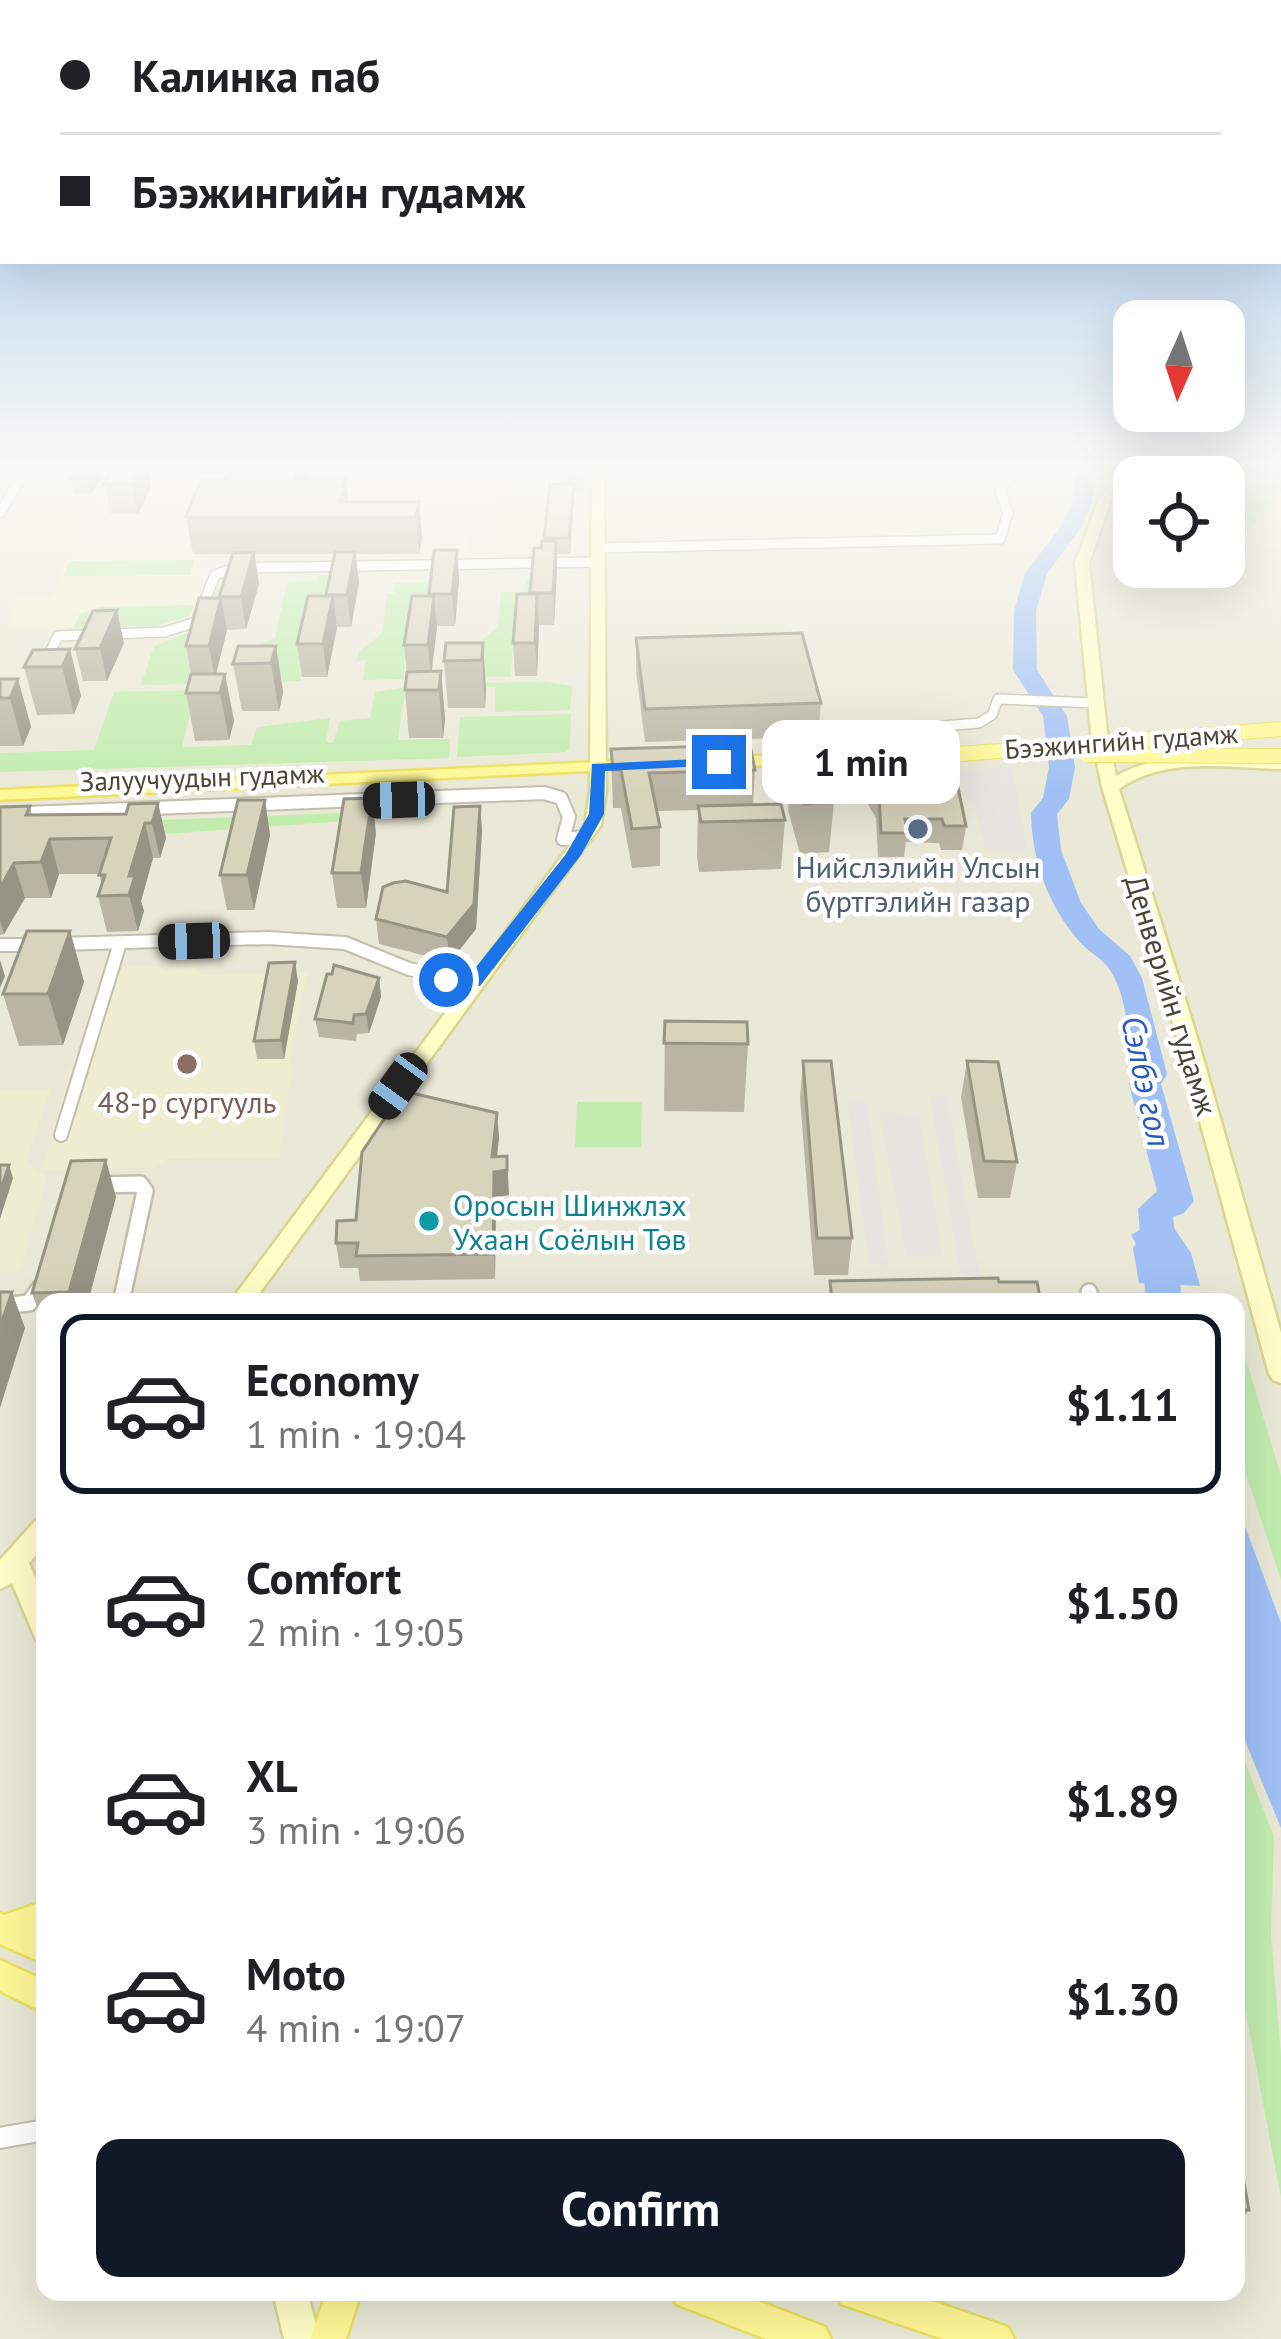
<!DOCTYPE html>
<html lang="en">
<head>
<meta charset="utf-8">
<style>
  body { margin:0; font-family:"PT Sans",sans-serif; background:#f2f2f2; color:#202124; height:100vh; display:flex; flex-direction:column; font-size:45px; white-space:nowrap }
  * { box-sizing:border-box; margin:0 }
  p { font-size:39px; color:#757577 }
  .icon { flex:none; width:66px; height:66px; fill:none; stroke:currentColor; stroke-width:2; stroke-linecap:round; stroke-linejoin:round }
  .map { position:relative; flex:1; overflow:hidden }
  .details { position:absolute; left:36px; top:1293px; width:1209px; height:1008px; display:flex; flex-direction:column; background:#fff; border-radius:24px; box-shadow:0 12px 48px #0002 }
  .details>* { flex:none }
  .banner { position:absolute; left:0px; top:0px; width:1281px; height:264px; box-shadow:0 12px 48px #0002; display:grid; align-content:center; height:264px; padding:0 60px; background:#fff }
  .needle { width:78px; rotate:183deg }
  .controls { position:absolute; left:1113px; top:300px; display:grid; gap:24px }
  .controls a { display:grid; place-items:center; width:132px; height:132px; border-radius:24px; background:#fff; box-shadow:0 12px 48px #0002; font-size:60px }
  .end { position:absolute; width:54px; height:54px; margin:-27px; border:15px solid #1a73e8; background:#fff; box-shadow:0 0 0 6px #fff }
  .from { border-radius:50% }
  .bubble { position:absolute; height:84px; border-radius:24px; background:#fff; box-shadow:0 12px 48px #0002; font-size:39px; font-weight:700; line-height:84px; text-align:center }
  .car { position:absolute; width:36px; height:72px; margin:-36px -18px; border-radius:15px; box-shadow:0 0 9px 3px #0007; background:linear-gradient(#222 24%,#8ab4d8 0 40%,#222 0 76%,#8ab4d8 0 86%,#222 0) }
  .banner b { display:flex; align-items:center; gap:42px; height:114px; font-size:45px }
  .banner b+b { border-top:3px solid #e0e0e0 }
  .banner i { width:30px; height:30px; background:#202124 }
  ul { padding:21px 0 0; list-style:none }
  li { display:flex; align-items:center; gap:36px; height:180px; margin:0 24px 18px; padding:0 36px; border:6px solid transparent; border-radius:24px }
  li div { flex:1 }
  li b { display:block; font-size:45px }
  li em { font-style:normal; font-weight:700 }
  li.current { border-color:#111827 }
  li>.icon { width:108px; height:108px; stroke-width:1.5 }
  .action { display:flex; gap:24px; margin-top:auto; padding:24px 60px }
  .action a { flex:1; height:138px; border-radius:24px; background:#111827; color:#fff; font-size:48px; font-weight:700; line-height:138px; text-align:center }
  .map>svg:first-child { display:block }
  .residential { fill:#eae8d6; fill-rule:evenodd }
  .education { fill:#efedd1 }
  .medical { fill:#f6e4db }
  .green { fill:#c2ecae }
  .parking { fill:#e6e5e0 }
  .water { fill:#a0c0f6 }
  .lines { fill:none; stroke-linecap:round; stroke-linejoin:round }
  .river { fill:#a0c0f6; fill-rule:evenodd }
  .street-far3-casing { stroke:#c2bfaa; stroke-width:12 }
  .street-far2-casing { stroke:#c2bfaa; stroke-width:16 }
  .street-far1-casing { stroke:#c2bfaa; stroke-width:20 }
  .street-casing { stroke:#c2bfaa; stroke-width:24 }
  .secondary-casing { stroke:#d9d694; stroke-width:5 }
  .primary-casing { stroke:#ede15e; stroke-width:5 }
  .street-far3 { stroke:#fff; stroke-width:9 }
  .street-far2 { stroke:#fff; stroke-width:12 }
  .street-far1 { stroke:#fff; stroke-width:15 }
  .street { stroke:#fff; stroke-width:20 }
  .secondary { fill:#fffec8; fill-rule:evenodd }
  .primary { fill:#fff897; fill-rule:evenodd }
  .primary-bridge-casing { stroke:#ede15e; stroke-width:16; stroke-linecap:butt }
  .primary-bridge { stroke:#fff897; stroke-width:14 }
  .wall { fill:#bab5a2 }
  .shaded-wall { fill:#979484 }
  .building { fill:#d8d3bc; stroke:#979484; stroke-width:3 }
  .route { fill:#1a73e8 }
  .service-dot { fill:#5c6f8a; stroke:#fff; stroke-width:4.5 }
  .education-dot { fill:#8d6e63; stroke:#fff; stroke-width:4.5 }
  .culture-dot { fill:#0f9aa8; stroke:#fff; stroke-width:4.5 }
  .labels { text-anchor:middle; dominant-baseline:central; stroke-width:9; stroke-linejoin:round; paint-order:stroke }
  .far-street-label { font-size:27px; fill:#494636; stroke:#fff }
  .service-label { font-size:30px; fill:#4e5e75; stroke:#fff }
  .street-label { font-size:30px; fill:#494636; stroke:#fff }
  .education-label { font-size:30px; fill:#785e54; stroke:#fff }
  .culture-label { font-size:30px; fill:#0d838f; stroke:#fff; text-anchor:start }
  .water-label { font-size:33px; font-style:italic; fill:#265cbe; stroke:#fff }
</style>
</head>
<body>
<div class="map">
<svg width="1281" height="2339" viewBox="0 0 1281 2339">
  <rect width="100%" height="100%" fill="#f5f4e8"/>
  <path class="residential" d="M0,465H1281V2339H0ZM1134,477H1224V567H1134ZM45,1302H1236V2292H45Z"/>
  <g class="education">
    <polygon points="1246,477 1281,478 1281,547 1224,543 1224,500"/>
    <polygon points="202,557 199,567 208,570 194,616 157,627 7,629 18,597 52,596 66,558"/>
    <polygon points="118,967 194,967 202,974 308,972 289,1060 292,1070 279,1158 168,1159 154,1168 42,1169 70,1069 83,1068"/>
    <polygon points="51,1089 26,1162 48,1177 19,1271 0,1272 0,1091"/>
  </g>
  <polygon class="medical" points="567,465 565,492 498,491 492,531 469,531 467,557 439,557 444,531 204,533 198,556 75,557 113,467"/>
  <g class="green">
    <polygon points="1240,478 1281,487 1281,492 1234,546 1224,543 1224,498"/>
    <polygon points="194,560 190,575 63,576 69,561"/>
    <polygon points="318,575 344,575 312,625 301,681 247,683 255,646 275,638 287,582 316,581"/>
    <polygon points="526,580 533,580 531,623 514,624 511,677 461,677 464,652 498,628 501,592 525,592"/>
    <polygon points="443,582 410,624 403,679 363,680 366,660 357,661 359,651 382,634 387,594 394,594 395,583"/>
    <polygon points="242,586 205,639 192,684 141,685 154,646 206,626 217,587"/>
    <polygon points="194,605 191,615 157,626 74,628 80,614 101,607"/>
    <polygon points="545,682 572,686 570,710 495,712 495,687 453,687 453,683"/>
    <polygon points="405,687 398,740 450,739 449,758 0,772 0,753 94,750 114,692 196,690 182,747 251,745 257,727 330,718 326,742 333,743 340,721 370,718 375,692"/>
    <polygon points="571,714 570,748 565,752 457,757 460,717"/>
    <polygon points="141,812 163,820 340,813 347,821 64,841"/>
    <polygon points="577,1102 642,1102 641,1147 575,1147"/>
    <polygon points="1236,1326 1281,1476 1281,1580 1245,1471"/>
    <polygon points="1236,1753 1244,1759 1274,1837 1271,1933 1281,2055 1281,2198 1236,1960"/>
  </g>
  <g class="parking">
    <polygon points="1012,768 1027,851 986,850 974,803 945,786 908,782 853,788 837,772"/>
    <polygon points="946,1095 979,1275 961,1275 930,1096"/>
    <polygon points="847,1100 867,1103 888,1265 869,1263"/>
    <polygon points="879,1111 919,1116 942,1256 907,1256"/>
  </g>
  <g class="water">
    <polygon points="1157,1203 1191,1253 1200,1286 1139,1283 1133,1248 1136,1244 1131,1235 1143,1228"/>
    <polygon points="1236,1502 1281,1623 1281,1828 1236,1719"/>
  </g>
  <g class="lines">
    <path class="river" d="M1076,465H1096L1092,503L1080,529L1047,574L1036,611L1037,670L1067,716L1075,767L1069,799L1057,814L1061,850L1081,903L1099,929L1130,956L1142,978L1167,1074L1161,1084L1194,1201L1184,1213L1173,1217L1182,1302H1146L1138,1209L1157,1191L1129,1084L1135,1074C1128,1043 1128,991 1107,966C1100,957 1087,951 1079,941C1048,905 1032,861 1031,813L1043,798L1049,767L1043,716L1013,670L1014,611L1025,573L1060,528L1072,503Z"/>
    <defs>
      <g id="street-far3">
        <polyline points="0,513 29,465"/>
        <polyline points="600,548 1000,539 1008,513 1000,490 1017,465"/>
        <polyline points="45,662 58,636 164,632 196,622 215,575 235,568 600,562"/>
        <polyline points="869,757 859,742 870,732 979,723 992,715 998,699 1095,703"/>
      </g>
      <g id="street-far2">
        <polyline points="0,814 544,793 561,798 569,817 563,839 585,837"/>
        <polyline points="59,944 268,938 345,943 409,969 474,982"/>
        <polyline points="0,945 37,945"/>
        <polyline points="61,1135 120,943"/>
      </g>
      <g id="street-far1">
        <polyline points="97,1185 140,1184 145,1191 122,1298"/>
        <polyline points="1089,1292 1091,1302"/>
        <polyline points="0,1306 29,1303 40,1288"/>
      </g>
      <polyline id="street" points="0,2138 45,2130"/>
      <g id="secondary">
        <polygon points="592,465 604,465 606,791 601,825 253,1302 230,1302 585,825 590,791"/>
        <path d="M1126,465H1139L1111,500L1089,563L1107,732L1116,776C1165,748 1227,759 1281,759V769C1227,768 1166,756 1119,789L1197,1037L1281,1333V1383L1273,1380L1269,1374L1177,1037L1102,787L1091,732L1075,563L1099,499Z"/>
        <polygon points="45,1517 45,1546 29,1563 45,1600 45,1644 36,1640 12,1583 0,1589 0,1560 36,1520"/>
        <polygon points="273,2292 307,2292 320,2339 284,2339"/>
      </g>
      <g id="primary">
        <polygon points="960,749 968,754 966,757 726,767 718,762 726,757"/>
        <polygon points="641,760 649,765 647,768 0,800 0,790"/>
        <polygon points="45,1901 42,1932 45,1964 0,1944 0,1913 4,1915"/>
        <polygon points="0,1960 45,1981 45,2013 0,1991"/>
        <polygon points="327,2292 361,2292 346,2339 310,2339"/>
        <polygon points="671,2292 735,2292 825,2327 831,2339 766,2339 676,2304"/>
        <polygon points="836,2292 906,2292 1008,2327 1014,2339 943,2339 841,2304"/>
      </g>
    </defs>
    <use href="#street-far3" class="street-far3-casing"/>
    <use href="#street-far2" class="street-far2-casing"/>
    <use href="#street-far1" class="street-far1-casing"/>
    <use href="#street" class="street-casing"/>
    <use href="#secondary" class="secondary-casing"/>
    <use href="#primary" class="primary-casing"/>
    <use href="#street-far3" class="street-far3"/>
    <use href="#street-far2" class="street-far2"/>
    <use href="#street-far1" class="street-far1"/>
    <use href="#street" class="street"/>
    <use href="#secondary" class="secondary"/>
    <use href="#primary" class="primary"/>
    <defs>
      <g id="primary-bridge">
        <polyline points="960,754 1281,729"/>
        <polyline points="1087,755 1281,756"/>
      </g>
    </defs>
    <use href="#primary-bridge" class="primary-bridge-casing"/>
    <use href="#primary-bridge" class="primary-bridge"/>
  </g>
  <g class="wall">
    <polygon points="79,465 98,465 101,477 91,494 74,494 71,478"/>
    <polygon points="114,465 151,487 138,514 111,514 104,484"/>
    <polygon points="233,465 318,465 311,467 308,478 346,478 348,502 419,502 422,539 419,554 356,554 359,583 351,627 337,627 327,677 302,677 297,644 326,596 334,554 255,554 259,584 246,629 227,630 216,674 225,674 234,721 229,740 195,741 186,693 191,675 186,646 219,598 233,554 193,554 186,517 229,478"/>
    <polygon points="566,465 584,465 583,491 574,491 570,554 557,554 554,625 539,625 537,676 515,676 513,643 530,594 545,541 550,484 567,484"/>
    <polygon points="1208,465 1241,465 1231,476 1207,470"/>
    <polygon points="457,550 459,581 455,626 437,626 431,672 441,671 445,719 443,738 409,738 405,690 407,674 404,645"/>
    <polygon points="636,638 821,703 818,737 645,742 636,671"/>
    <polygon points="124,643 107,681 83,681 75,649"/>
    <polygon points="483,643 486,689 485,708 448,708 444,661"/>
    <polygon points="276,646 283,692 279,711 242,711 233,664"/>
    <polygon points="70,649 81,696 74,714 37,715 24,667"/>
    <polygon points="0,679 18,679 31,727 23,746 0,746"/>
    <polygon points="611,749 755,770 753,805 785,820 781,869 699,872 697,856 698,810 657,811 660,827 660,866 632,868 621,808 613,808"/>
    <polygon points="791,761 834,802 829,852 800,854 788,810"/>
    <polygon points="866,773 900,794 931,794 933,778 966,826 962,850 941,850 939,843 906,842 904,857 878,857 876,818 863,796"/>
    <polygon points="265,800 270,835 254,910 227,910 220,875"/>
    <polygon points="158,803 166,838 160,858 153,858 141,901 144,911 138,931 107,932 98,896 102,885 99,874 59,874 51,898 25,898 4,934 0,935 0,807 30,806 32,815 126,814"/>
    <polygon points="480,806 482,831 476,929 450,962 379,944 376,919 447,892"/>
    <polygon points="376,833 366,908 337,908 332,873"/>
    <polygon points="70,931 84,982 63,1045 19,1046 3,994"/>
    <polygon points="379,978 381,997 369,1033 357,1034 356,1041 319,1037 315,1019"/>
    <polygon points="298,981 284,1059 257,1059 254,1041"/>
    <polygon points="665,1021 748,1044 744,1112 664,1111"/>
    <polygon points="803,1061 852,1238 848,1275 814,1275 800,1098"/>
    <polygon points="967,1061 1017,1162 1010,1198 978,1198 961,1097"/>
    <polygon points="497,1113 499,1138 497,1157 509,1195 496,1197 495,1279 360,1281 358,1268 340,1268 336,1243 356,1220"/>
    <polygon points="116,1197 88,1302 45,1302 45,1329 32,1293"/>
    <polygon points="1236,2140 1249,2210 1236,2227"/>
  </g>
  <g class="shaded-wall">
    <polygon points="95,465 98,465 101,477 91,494 87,478"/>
    <polygon points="141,465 147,465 151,487 138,514 132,484"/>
    <polygon points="298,465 310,465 300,514 295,478"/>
    <polygon points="346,478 350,514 340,502"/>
    <polygon points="574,484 574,499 570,554 569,538"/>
    <polygon points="419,502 422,539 419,554 416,517"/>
    <polygon points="556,541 557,572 554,625 553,593"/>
    <polygon points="457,550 459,581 455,626 452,594"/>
    <polygon points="254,552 259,584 246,629 241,597"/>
    <polygon points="355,552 359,583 351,627 347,595"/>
    <polygon points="537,594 539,626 537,676 535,643"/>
    <polygon points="333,596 337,628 327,677 323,644"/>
    <polygon points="434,596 437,628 431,677 428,645"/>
    <polygon points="221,598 227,630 215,678 209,646"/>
    <polygon points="117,610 124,643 107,681 100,648"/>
    <polygon points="483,643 486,689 485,708 482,660"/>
    <polygon points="276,646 283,692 279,711 271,663"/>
    <polygon points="70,649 81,696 74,714 62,667"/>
    <polygon points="441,671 445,719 443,738 439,690"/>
    <polygon points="225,674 234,721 229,740 220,693"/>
    <polygon points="18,679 31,727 23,746 10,698"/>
    <polygon points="372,798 376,833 366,908 361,873"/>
    <polygon points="265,800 270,835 254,910 247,875"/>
    <polygon points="158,803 166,838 160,858 152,823"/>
    <polygon points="480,806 482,831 476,929 450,962 447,937"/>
    <polygon points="145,823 153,858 141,901 144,911 138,931 129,895 129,876"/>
    <polygon points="50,839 59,874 51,898 41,862"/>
    <polygon points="14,863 25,898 4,934 0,920 0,888"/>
    <polygon points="70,931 84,982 63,1045 48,994"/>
    <polygon points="0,960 5,976 0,988"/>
    <polygon points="295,962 298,981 284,1059 281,1040"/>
    <polygon points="379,978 381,997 369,1033 366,1014"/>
    <polygon points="497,1113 499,1138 495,1172 507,1156 509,1195 496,1197 495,1279 492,1157"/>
    <polygon points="106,1160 116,1197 88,1302 72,1302 69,1292"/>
    <polygon points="9,1165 13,1178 0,1219 0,1192"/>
    <polygon points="12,1292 25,1328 0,1408 0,1327"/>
  </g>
  <g class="building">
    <polygon points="79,465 95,465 87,478 71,478"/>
    <polygon points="114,465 141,465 132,484 104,484"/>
    <polygon points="233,465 298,465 295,478 346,478 340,502 419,502 416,517 186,517 201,479 229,478"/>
    <polygon points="550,484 574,484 569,538 544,538"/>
    <polygon points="542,541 556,541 553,593 530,593 534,548 541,548"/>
    <polygon points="434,550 457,550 452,594 429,594"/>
    <polygon points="254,552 241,597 219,597 233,553"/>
    <polygon points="335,552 355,552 347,595 326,595"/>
    <polygon points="517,594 537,594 535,643 513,643"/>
    <polygon points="308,596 333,596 323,644 297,644"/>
    <polygon points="412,596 434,596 428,645 404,645"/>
    <polygon points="199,598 221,598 209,646 186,646"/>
    <polygon points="117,610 100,648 75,649 93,611"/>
    <polygon points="802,633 821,703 645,709 636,638"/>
    <polygon points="446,643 483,643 482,660 444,661"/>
    <polygon points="238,646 276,646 271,663 233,664"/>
    <polygon points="70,649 62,667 24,667 33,650"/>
    <polygon points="441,671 439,690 405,690 407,672"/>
    <polygon points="191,674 225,674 220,693 186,693"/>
    <polygon points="0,679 18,679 10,698 0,698"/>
    <polygon points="750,745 755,770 649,773 660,827 632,829 621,770 613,770 611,749"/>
    <polygon points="820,760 834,802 804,804 791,761"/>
    <polygon points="886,771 900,794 936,794 933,778 956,778 966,826 944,826 942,819 905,819 907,833 881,833 879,794 866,773"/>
    <polygon points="372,798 361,873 332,873 344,799"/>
    <polygon points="238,800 265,800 247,875 220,875"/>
    <polygon points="158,803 152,823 145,823 129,876 135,876 129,895 98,896 105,875 99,875 111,838 50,839 41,862 14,863 0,888 0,807 30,806 26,815 126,814 129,804"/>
    <polygon points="781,804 785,820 701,822 698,806"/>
    <polygon points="480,806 474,904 447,937 376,919 383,887 393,883 406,881 447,892 454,807"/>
    <polygon points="27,931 70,931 48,994 3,994"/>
    <polygon points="295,962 281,1040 254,1041 269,963"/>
    <polygon points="334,965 379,978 366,1014 354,1015 353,1023 315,1019 327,974 332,974"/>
    <polygon points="665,1021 747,1022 748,1044 664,1043"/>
    <polygon points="803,1061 831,1061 852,1238 817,1238"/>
    <polygon points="967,1061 998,1062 1017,1162 984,1161"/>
    <polygon points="403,1091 497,1113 492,1157 507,1156 507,1170 494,1172 493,1254 356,1256 358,1243 336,1243 337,1221 356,1220 362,1152"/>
    <polygon points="106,1160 69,1292 32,1293 71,1161"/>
    <polygon points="0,1165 9,1165 0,1192"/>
    <polygon points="998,1278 999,1282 1037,1282 1041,1302 832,1302 830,1281"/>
    <polygon points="0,1292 12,1292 0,1327"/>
    <polygon points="1236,2140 1249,2210 1236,2209"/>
  </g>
  <linearGradient id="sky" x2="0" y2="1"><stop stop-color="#8bb9ee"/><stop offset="0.59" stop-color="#fafaf5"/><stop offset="1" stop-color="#fafaf5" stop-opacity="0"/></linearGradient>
  <rect width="1281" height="793" fill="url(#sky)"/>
  <polygon class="route" points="719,758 724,765 605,771 604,814 581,855 480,986 440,984 440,976 469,976 566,854 589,814 592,764"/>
  <circle class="service-dot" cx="918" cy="829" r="12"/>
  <circle class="education-dot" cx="187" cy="1064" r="12"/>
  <circle class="culture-dot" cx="429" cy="1221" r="12"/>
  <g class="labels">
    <g class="far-street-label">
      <text transform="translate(1121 741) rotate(-4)">Бээжингийн гудамж</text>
      <text transform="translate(202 777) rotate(-2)">Залуучуудын гудамж</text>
    </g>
    <g class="service-label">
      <text x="918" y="866">Нийслэлийн Улсын<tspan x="918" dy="34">бүртгэлийн газар</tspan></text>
    </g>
    <g class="street-label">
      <text transform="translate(1172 995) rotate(73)">Денверийн гудамж</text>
    </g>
    <g class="education-label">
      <text x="187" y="1101">48-р сургууль</text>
    </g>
    <g class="culture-label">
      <text x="453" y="1204">Оросын Шинжлэх<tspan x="453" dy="34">Ухаан Соёлын Төв</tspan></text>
    </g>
    <g class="water-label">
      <text transform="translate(1147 1081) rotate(78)">Сэлбэ гол</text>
    </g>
  </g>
</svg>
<div class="controls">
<a><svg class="needle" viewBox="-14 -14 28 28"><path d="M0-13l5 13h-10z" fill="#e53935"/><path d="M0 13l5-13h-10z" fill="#757577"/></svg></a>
<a><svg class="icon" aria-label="locate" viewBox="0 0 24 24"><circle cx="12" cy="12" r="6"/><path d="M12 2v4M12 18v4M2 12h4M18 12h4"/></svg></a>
</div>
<i class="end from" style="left:446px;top:980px"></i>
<i class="end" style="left:719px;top:762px"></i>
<div class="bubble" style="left:762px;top:720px;width:198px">1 min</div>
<i class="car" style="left:399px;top:800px;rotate:268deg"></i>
<i class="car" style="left:194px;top:941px;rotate:268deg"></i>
<i class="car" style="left:398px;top:1086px;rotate:216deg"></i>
<div class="banner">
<b><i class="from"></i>Калинка паб</b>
<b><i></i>Бээжингийн гудамж</b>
</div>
<section class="details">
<ul>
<li class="current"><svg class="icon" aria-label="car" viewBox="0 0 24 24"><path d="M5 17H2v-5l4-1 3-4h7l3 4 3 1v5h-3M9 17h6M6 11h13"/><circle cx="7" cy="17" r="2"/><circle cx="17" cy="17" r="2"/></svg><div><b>Economy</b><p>1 min · 19:04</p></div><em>$1.11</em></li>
<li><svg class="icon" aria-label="car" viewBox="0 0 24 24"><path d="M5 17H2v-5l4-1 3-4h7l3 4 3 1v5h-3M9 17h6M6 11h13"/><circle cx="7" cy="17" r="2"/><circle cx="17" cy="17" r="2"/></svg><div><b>Comfort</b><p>2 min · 19:05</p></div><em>$1.50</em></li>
<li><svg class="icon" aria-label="car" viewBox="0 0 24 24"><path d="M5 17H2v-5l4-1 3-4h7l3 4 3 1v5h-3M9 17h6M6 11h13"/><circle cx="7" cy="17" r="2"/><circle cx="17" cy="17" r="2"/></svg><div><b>XL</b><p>3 min · 19:06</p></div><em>$1.89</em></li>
<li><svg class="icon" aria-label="car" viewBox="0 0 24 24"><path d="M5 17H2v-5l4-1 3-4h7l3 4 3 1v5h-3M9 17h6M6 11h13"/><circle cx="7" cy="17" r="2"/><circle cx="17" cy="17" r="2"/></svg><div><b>Moto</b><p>4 min · 19:07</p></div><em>$1.30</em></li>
</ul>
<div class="action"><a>Confirm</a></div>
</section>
</div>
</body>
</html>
